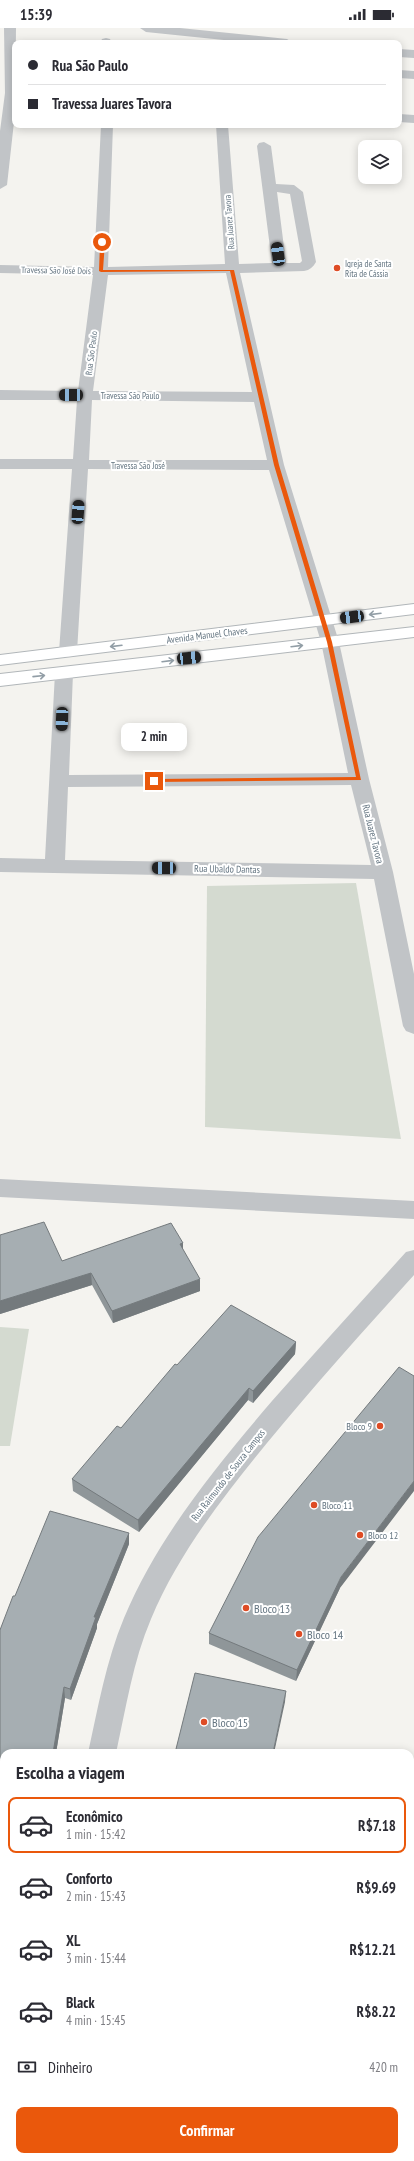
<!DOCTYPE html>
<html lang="pt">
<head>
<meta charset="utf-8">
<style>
  body { margin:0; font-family:"PT Sans Narrow",sans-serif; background:#f7f7f7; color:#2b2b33; height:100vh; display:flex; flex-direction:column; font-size:15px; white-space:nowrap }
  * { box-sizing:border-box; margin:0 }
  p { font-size:13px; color:#7c7c81 }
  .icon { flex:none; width:22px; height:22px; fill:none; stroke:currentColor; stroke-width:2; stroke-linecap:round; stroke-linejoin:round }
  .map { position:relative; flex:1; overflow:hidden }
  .drawer { position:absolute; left:0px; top:1721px; width:414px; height:412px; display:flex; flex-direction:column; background:#fff; border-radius:12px 12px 0 0; box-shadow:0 2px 10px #0003 }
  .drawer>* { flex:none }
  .banner { position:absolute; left:12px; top:12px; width:390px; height:88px; border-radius:8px; box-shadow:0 2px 10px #0003; display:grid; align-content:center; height:88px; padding:0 16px; background:#fff }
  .fabs { position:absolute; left:358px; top:112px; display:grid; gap:8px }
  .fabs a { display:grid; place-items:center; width:44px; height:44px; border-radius:8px; background:#fff; box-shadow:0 2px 10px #0003; font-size:20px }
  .end { position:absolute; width:18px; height:18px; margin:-9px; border:5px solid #ea580c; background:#fff; box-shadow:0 0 0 2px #fff }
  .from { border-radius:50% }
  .bubble { position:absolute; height:28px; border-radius:8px; background:#fff; box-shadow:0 2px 10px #0003; font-size:13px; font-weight:700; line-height:28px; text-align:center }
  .car { position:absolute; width:12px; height:24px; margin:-12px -6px; border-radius:5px; box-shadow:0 0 3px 1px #0007; background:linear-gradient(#222 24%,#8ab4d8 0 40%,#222 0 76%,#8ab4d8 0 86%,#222 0) }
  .banner b { display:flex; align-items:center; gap:14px; height:38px; font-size:15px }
  .banner b+b { border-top:1px solid #e1e1e2 }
  .banner i { width:10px; height:10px; background:#2b2b33 }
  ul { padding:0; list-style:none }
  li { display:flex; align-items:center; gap:12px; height:56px; margin:0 8px 6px; padding:0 8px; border:2px solid transparent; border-radius:8px }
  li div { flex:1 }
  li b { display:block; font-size:15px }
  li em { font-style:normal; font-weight:700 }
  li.active { border-color:#ea580c }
  li>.icon { width:36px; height:36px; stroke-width:1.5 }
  h2 { padding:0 16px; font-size:18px; line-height:48px }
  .pay { display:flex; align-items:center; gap:10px; height:44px; padding:0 16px; font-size:15px }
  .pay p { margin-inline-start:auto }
  .primary-button { display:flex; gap:8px; margin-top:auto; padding:8px 16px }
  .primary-button a { flex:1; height:46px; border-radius:8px; background:#ea580c; color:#fff; font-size:16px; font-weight:700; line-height:46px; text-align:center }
  .status { display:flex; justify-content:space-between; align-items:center; height:28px; padding:0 20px; background:#fff; direction:ltr }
  .status svg { height:11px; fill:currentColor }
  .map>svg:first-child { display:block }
  .green { fill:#d4dad0 }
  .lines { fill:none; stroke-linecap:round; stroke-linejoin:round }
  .major-casing { stroke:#b1b6b9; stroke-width:2 }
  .minor { fill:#c1c4c7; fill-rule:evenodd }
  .major { fill:#fff; fill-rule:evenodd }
  .wall { fill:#8f9699 }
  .shaded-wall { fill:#747a7d }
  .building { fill:#a6aeb2; stroke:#747a7d }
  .oneway { stroke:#929ea6 }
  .route { fill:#ea580c }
  .poi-dot { fill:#de4c25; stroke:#fff; stroke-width:1.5 }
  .labels { text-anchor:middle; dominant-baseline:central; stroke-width:4; stroke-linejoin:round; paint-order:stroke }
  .far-street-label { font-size:9px; fill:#637480; stroke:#fff }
  .far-poi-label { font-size:9px; fill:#637480; stroke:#fff; text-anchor:start }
  .street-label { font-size:10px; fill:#637480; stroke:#fff }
  .poi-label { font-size:10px; fill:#637480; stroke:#fff; text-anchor:start }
  .near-poi-label { font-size:12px; fill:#637480; stroke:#fff; text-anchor:start }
</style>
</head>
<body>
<div class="status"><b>15:39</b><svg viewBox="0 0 49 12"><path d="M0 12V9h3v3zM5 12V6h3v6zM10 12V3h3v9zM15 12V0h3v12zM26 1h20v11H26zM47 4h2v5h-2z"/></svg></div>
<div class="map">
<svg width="414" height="2133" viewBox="0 0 414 2133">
  <rect width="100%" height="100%" fill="#f4f3ef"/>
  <g class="green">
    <polygon points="356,855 401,1111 205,1099 207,858"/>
    <polygon points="0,1299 29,1301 10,1418 0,1418"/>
  </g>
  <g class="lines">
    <defs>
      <g id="major">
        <polygon points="414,576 414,586 0,637 0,627"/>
        <polygon points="414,599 414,609 0,658 0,646"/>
      </g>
    </defs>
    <use href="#major" class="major-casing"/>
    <g class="minor">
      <polygon points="4,0 16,0 15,85 7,157 0,161 0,103 5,65"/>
      <polygon points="140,0 180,0 287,11 293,15 253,15 146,4"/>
      <polygon points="106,10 110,11 112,15 100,15 102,11"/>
      <polygon points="399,21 414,22 414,30 399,29"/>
      <polygon points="399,42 414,43 414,51 399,50"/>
      <polygon points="399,86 414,87 414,95 399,94"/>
      <path d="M101,97H113L108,239L225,236L216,97H228L239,236L272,235L257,118L259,115L264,114L271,118L276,156L294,157L303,164L316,234C313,239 310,242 304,243L240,245L284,437L339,614L369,751L393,844L414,946V1006L406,1003L403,998L374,851L0,844V830L45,831L55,645L58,641L64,640L70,641L73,645L69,747L348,745L321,614L269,442L88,441L77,624L74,628L68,629L62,628L59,624L72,441H0V431H73L77,372H0V362L78,363L93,247L0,245V237L94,239ZM277,164L290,166L302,233L300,235H286ZM226,245L252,364L93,363L108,247ZM92,372L254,374L267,432H89ZM351,757L371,837L65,832L68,759Z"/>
      <polygon points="0,1151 414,1173 414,1191 0,1169"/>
      <path d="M414,1222V1247C364,1302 314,1358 267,1415C223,1469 178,1526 151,1591C133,1633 126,1680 116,1725H88C98,1680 106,1633 124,1590C158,1509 215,1440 272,1373C316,1323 361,1274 406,1224Z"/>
      <polygon points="414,1739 414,1767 410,1768 410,1740"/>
      <polygon points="4,1909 4,1939 0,1941 0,1911"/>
      <polygon points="246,2129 278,2129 280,2133 248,2133"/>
    </g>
    <use href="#major" class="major"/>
  </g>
  <g class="wall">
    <polygon points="0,1207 62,1233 183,1215 183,1222 200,1263 113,1295 92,1257 0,1286"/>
    <polygon points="296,1314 295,1326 253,1375 248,1372 139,1504 73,1463 72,1451 121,1400 177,1337"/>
    <polygon points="129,1505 129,1516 97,1596 97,1600 71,1672 65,1670 56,1725 4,1725 4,1870 0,1869 0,1602 15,1568"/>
    <polygon points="340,1560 296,1653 209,1616 209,1605"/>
  </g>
  <g class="shaded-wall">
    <polygon points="183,1215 183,1228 180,1216"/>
    <polygon points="91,1245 92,1257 0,1286 0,1273"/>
    <polygon points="200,1251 200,1263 113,1295 112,1283"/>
    <polygon points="296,1314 295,1326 253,1375 253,1363"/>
    <polygon points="249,1360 248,1372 139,1504 138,1492"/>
    <polygon points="414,1453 414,1463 340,1560 296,1653 297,1642 341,1549"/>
    <polygon points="129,1505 129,1516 97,1596 97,1600 71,1672 70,1661 94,1589"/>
    <polygon points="64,1659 65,1670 56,1725 53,1725"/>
    <polygon points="286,1663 285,1674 274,1725 273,1725"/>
  </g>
  <g class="building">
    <polygon points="44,1194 62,1233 171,1195 183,1215 180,1216 200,1251 112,1283 91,1245 0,1273 0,1207"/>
    <polygon points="231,1277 296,1314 253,1363 249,1360 138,1492 72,1451 117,1398 121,1400 175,1336 177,1337"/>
    <polygon points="399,1339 414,1348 414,1453 341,1549 297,1642 209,1605 258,1509"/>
    <polygon points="50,1483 129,1505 94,1589 96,1589 70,1661 64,1659 53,1725 4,1725 4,1860 0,1860 0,1602 13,1568 15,1568"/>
    <polygon points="195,1645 286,1663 273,1725 175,1725"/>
  </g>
  <defs><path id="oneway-shaft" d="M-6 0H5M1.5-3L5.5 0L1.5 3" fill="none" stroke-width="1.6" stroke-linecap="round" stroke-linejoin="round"/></defs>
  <g class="oneway">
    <use href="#oneway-shaft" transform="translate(375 586) rotate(173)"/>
    <use href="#oneway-shaft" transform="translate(116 618) rotate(173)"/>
    <use href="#oneway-shaft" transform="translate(297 618) rotate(-7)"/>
    <use href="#oneway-shaft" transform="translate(168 633) rotate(-7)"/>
    <use href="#oneway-shaft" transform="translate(39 648) rotate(-6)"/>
  </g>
  <polygon class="route" points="102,213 105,214 103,242 234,242 279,437 332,614 361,752 154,754 151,753 154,751 356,749 327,614 274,437 230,243 101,244 99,243 100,214"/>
  <g class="poi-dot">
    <circle cx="337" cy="240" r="4"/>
    <circle cx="380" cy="1398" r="4"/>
    <circle cx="314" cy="1477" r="4"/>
    <circle cx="360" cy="1507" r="4"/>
    <circle cx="246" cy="1580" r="4"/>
    <circle cx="299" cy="1606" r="4"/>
    <circle cx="204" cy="1694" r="4"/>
  </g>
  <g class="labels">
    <g class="far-street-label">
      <text transform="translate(229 194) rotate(-94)">Rua Juarez Tavora</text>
      <text transform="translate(56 242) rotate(1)">Travessa São José Dois</text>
      <text transform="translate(91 325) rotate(-83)">Rua São Paulo</text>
      <text x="130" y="367">Travessa São Paulo</text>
      <text x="138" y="437">Travessa São José</text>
    </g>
    <g class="far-poi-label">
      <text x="345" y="235">Igreja de Santa<tspan x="345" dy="10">Rita de Cássia</tspan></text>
    </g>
    <g class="street-label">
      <text transform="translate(207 607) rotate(-7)">Avenida Manuel Chaves</text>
      <text transform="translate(373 806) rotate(76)">Rua Juarez Tavora</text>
      <text transform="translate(227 841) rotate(1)">Rua Ubaldo Dantas</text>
      <text transform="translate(228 1447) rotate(-52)">Rua Raimundo de Souza Campos</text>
    </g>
    <g class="poi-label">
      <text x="372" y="1398" text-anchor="end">Bloco 9</text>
      <text x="322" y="1477">Bloco 11</text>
      <text x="368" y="1507">Bloco 12</text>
    </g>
    <g class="near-poi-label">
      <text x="254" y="1580">Bloco 13</text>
      <text x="307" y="1606">Bloco 14</text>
      <text x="212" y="1694">Bloco 15</text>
    </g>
  </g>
</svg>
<div class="fabs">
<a><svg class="icon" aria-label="layers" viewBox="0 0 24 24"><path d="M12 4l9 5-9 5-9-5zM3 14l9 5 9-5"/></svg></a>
</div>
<i class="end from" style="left:102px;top:214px"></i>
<i class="end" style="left:154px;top:753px"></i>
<div class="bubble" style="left:121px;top:695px;width:66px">2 min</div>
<i class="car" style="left:278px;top:226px;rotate:352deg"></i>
<i class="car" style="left:71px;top:367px;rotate:270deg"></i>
<i class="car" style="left:78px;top:484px;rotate:4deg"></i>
<i class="car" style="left:352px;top:589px;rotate:263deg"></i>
<i class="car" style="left:189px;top:630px;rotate:84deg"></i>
<i class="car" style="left:62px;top:691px;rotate:182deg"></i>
<i class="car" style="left:164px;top:840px;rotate:271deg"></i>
<div class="banner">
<b><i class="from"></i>Rua São Paulo</b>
<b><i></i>Travessa Juares Tavora</b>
</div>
<section class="drawer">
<h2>Escolha a viagem</h2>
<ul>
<li class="active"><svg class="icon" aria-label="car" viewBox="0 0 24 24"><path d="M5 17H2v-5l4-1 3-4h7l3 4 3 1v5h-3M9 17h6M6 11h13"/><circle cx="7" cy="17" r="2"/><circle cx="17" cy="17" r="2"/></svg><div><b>Econômico</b><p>1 min · 15:42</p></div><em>R$7.18</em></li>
<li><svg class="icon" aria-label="car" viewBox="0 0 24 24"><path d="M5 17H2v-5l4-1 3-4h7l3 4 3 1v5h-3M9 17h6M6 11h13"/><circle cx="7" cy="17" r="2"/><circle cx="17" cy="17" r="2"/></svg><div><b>Conforto</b><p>2 min · 15:43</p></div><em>R$9.69</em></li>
<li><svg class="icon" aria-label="car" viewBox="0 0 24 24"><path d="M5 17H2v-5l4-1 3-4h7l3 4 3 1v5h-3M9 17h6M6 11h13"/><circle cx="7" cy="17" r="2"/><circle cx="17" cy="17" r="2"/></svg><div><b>XL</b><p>3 min · 15:44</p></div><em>R$12.21</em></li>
<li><svg class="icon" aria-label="car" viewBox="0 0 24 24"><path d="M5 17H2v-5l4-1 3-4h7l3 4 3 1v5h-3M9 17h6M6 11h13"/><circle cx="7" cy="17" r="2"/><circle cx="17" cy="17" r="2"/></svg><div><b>Black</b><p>4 min · 15:45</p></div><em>R$8.22</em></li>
</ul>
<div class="pay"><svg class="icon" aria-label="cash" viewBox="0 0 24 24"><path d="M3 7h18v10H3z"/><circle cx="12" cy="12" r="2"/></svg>Dinheiro<p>420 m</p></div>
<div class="primary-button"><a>Confirmar</a></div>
</section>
</div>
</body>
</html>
